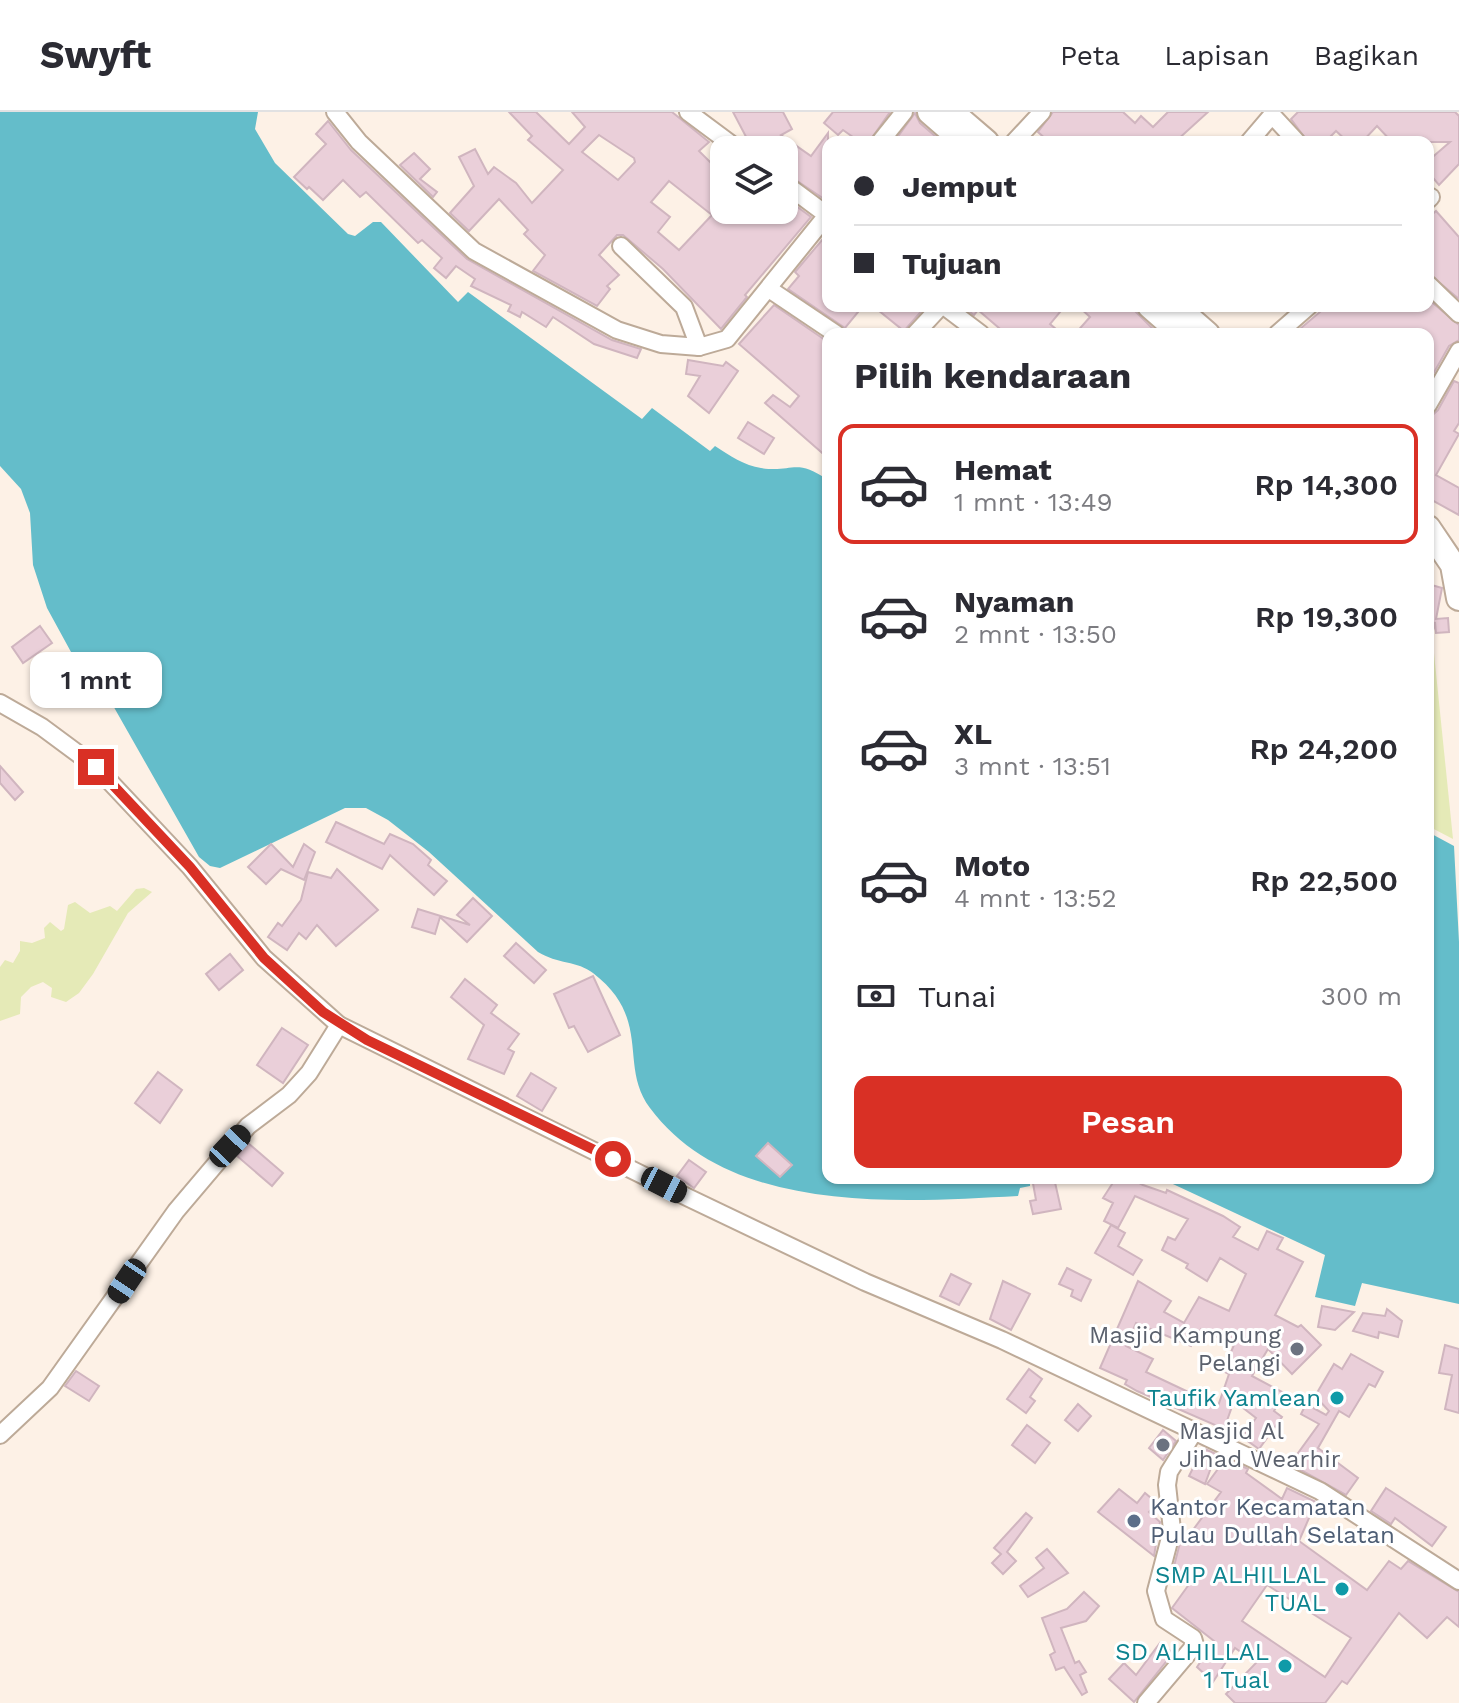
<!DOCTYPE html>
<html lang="id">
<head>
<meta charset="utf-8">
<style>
  body { margin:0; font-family:"Work Sans",sans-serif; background:#f7f7f7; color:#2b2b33; height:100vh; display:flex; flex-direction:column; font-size:30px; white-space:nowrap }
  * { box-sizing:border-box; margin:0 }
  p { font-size:26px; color:#7c7c81 }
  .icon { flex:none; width:44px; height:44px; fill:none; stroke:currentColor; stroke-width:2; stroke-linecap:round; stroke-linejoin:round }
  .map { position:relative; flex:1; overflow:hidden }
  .details { position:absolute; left:822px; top:216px; width:612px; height:856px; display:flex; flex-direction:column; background:#fff; border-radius:16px; box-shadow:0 2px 6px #0004 }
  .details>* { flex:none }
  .guide { position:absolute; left:822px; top:24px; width:612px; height:176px; border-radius:16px; box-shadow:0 2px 6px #0004; display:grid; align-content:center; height:176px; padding:0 32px; background:#fff }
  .fabs { position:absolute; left:710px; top:24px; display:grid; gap:16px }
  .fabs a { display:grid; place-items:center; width:88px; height:88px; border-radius:16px; background:#fff; box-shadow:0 2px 6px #0004; font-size:40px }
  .end { position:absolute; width:36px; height:36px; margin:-18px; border:10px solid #d93025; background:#fff; box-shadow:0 0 0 4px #fff }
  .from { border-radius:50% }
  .bubble { position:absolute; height:56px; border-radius:16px; background:#fff; box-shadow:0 2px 6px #0004; font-size:26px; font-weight:600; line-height:56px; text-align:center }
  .car { position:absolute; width:24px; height:48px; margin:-24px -12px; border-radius:10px; box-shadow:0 0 6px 2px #0007; background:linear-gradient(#222 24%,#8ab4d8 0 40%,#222 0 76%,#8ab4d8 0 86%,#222 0) }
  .guide b { display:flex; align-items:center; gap:28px; height:76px; font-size:30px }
  .guide b+b { border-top:2px solid #e1e1e2 }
  .guide i { width:20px; height:20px; background:#2b2b33 }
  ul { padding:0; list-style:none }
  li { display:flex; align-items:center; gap:24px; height:120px; margin:0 16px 12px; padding:0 16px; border:4px solid transparent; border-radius:16px }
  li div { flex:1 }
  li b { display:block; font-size:30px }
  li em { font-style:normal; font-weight:600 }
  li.selected { border-color:#d93025 }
  li>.icon { width:72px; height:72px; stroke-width:1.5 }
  h2 { padding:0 32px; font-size:36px; line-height:96px }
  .pay { display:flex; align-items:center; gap:20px; height:88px; padding:0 32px; font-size:30px }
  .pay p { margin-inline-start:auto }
  .button { display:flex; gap:16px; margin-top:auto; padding:16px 32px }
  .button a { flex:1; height:92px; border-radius:16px; background:#d93025; color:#fff; font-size:32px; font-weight:600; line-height:92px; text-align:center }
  header { display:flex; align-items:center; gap:48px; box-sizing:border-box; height:112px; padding:0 40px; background:#fff; border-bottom:2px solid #e1e1e2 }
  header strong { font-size:38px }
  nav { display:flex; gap:44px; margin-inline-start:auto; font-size:28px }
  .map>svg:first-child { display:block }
  .green { fill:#e5eab7 }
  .water { fill:#64bdca }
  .building { fill:#eacfd9; stroke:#d0b5bf; stroke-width:2; fill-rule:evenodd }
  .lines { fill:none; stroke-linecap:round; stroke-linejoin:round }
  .minor-casing { stroke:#bdaa98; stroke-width:20 }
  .highway-casing { stroke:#bdaa98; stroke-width:28 }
  .minor { stroke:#fff; stroke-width:16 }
  .highway { stroke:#fff; stroke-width:24 }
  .route { stroke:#d93025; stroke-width:10 }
  .worship-dot { fill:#6b7280; stroke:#fff; stroke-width:3 }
  .culture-dot { fill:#0f9aa8; stroke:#fff; stroke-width:3 }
  .service-dot { fill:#5c6f8a; stroke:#fff; stroke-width:3 }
  .labels { text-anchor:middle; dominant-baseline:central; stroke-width:6; stroke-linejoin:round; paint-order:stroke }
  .worship-label { font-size:24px; fill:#5b616d; stroke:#fff; text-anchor:end }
  .culture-label { font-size:24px; fill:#0d838f; stroke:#fff; text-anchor:end }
  .service-label { font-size:24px; fill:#4e5e75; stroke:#fff; text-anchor:start }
</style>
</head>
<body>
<header>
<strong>Swyft</strong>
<nav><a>Peta</a><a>Lapisan</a><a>Bagikan</a></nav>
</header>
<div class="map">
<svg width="1459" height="1591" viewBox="0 0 1459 1591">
  <rect width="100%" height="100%" fill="#fdf1e6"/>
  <g class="green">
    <polygon points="1431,512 1453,727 1428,714 1428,513"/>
    <polygon points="144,776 152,780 128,801 93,862 79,881 66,890 51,885 52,876 43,870 31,875 21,885 20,902 0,909 0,855 5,848 13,851 20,839 20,829 32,831 45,826 44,816 50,810 61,819 64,817 68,793 75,790 90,801 110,794 117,799 136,777"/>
  </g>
  <g class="water">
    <path d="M0,0H258L255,17L275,51L348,122L355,124L373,110H381L458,190L468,180L642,307L652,296L710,339L715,334C729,343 745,354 761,356C793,361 795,345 828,368V1066H1030V1074L1020,1076L1018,1084C901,1090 730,1104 650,996C618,953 653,907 593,861C578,849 557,852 538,840L429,740L388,708L366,696H345L220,756L210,754L199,745L107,583L71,540L47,496L33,453L30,401L21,377L0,354Z"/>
    <polygon points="1428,720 1454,734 1459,830 1459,1192 1362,1171 1355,1194 1315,1185 1325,1143 1160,1066 1428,1066"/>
  </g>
  <g class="building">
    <path d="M509,0H536L569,32L585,15L572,0H672L709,30L699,39L716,56L724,50V98H784V85L811,105L745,183L747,185L721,217L663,157L623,123H617L599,143L619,163L607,174L610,177L597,194L533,159L545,143L524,122L528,118L499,87L469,119L450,101L474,74L459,45L475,37L488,62L494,55L516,71L532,91L563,58L528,28L532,24ZM599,23L634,46L635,50L618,68L582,40ZM669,69L712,103L679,138L658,120L670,105L651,90Z"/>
    <polygon points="733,0 783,0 792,17 781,23 811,44 828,21 828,82 824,87 784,60 784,38 753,38"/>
    <polygon points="833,0 890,0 869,30 860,30 843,18 838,23 824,11"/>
    <polygon points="1053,0 1123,0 1135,11 1141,4 1153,15 1168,0 1208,0 1175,30 1049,30 1038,20"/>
    <polygon points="1298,0 1455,0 1459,4 1459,52 1439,73 1428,60 1428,49 1450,30 1392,30 1377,14 1362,30 1348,30 1336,19 1325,30 1308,30 1291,7"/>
    <polygon points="915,1 920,11 942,30 894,30"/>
    <polygon points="328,9 351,38 467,147 612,228 641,237 637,246 594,232 553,205 546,215 522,200 520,205 508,199 511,193 471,174 475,167 456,154 446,166 434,156 442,146 422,128 418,131 366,80 360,85 343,68 323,88 309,75 307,77 294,65 326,32 316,22"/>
    <polygon points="414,41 430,57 420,67 437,80 433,85 400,53"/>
    <polygon points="1436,99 1459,125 1459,187 1428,161 1428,106"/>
    <polygon points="828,121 828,194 863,194 845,216 788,177 799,164 795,160"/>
    <polygon points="1428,187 1459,213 1459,228 1449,234 1428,271 1428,222 1294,222 1327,194 1428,194"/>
    <polygon points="774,193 828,230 828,346 765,291 773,283 790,295 799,284 739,232"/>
    <polygon points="873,194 926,194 904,219"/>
    <polygon points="962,194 1065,194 1050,212 1062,222 1006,222 978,198 974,203"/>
    <polygon points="1078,194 1130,194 1158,222 1075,222 1090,205"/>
    <polygon points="688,248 723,254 726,250 738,259 709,301 688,284 700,264 686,262"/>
    <polygon points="1454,269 1459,271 1459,311 1454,319 1459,322 1436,363 1459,376 1459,403 1428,386 1428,307 1438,298"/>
    <polygon points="748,310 774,326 764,342 738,326"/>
    <polygon points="1428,472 1442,476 1436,507 1448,506 1449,520 1436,521 1435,510 1432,523 1428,522"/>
    <polygon points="40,514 52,531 23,551 12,535"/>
    <polygon points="0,654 23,680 15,688 0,671"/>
    <polygon points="336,710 384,732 390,722 413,732 431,748 428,753 447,769 434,783 390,743 382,757 326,730"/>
    <polygon points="271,732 293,755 304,732 315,740 304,768 281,757 266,772 248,755"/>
    <polygon points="337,757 378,798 336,834 317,813 306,827 299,821 287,838 268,825 278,811 282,814 301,788 308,760 331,766"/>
    <polygon points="473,786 492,804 467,830 440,805 435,822 412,815 418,797 470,813 457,803"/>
    <polygon points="516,831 546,858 534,871 504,844"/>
    <polygon points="230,842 243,858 219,878 206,862"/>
    <polygon points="593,864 620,923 588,940 574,914 569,916 554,882"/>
    <polygon points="465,867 497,893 491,901 519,922 508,937 514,940 504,962 468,947 484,913 451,885"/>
    <polygon points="282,916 308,933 283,971 257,953"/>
    <polygon points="158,960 182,978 160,1011 135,991"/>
    <polygon points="531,961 556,976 542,999 517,984"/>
    <polygon points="248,1031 283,1061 272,1074 237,1044"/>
    <polygon points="768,1031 792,1053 780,1065 756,1044"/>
    <polygon points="689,1048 706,1060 694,1076 677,1064"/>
    <polygon points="1032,1066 1054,1066 1061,1097 1033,1102 1030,1089 1036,1088"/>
    <path d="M1116,1066H1130L1143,1073L1166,1081L1167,1078L1223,1104L1240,1115L1233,1125L1258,1138L1267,1119L1283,1126L1277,1137L1303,1150L1275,1203L1298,1215L1301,1213L1321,1233L1292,1262L1268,1237L1252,1264L1284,1281L1274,1299L1282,1305L1259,1337L1242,1325L1256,1306L1234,1289L1224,1317L1137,1279L1125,1272L1127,1268L1100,1256L1138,1169L1171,1189L1164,1200L1184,1211L1199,1185L1229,1199L1246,1162L1220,1146L1207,1169L1186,1156L1188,1152L1162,1138L1168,1125L1175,1128L1188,1107L1135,1084L1118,1116L1104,1109L1113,1091L1103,1086ZM1136,1211L1191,1234L1201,1217L1234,1233L1223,1259L1229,1262L1218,1294L1146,1260L1153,1247L1126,1234Z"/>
    <polygon points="1111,1113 1125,1121 1118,1134 1142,1148 1133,1163 1095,1141"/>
    <polygon points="1067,1156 1091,1168 1081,1189 1071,1184 1073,1178 1059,1172"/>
    <polygon points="951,1162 971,1172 959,1193 940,1184"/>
    <polygon points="1003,1169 1030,1182 1011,1218 990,1207"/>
    <polygon points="1322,1194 1354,1200 1335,1218 1318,1215"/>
    <polygon points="1387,1197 1402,1209 1398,1225 1379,1220 1378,1226 1353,1219 1363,1201 1385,1204"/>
    <polygon points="1445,1233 1459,1237 1459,1301 1445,1297 1452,1263 1439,1261"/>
    <polygon points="1351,1242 1383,1260 1375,1275 1369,1272 1349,1305 1339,1299 1318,1336 1358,1366 1346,1383 1297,1356 1299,1352 1293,1348 1319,1312 1301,1302 1306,1292 1326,1303 1329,1299 1315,1284 1334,1252 1342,1257"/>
    <polygon points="1029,1257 1042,1267 1030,1285 1035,1289 1026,1301 1007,1287"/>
    <polygon points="76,1259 99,1274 89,1289 65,1274"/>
    <polygon points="1078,1292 1091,1304 1078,1319 1065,1308"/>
    <polygon points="1027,1313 1050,1331 1035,1351 1012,1333"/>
    <polygon points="1163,1318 1176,1329 1163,1348 1149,1336"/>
    <polygon points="1203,1336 1216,1342 1205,1372 1189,1364"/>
    <path d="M1226,1346L1248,1357L1246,1361L1282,1387L1287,1376L1316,1390L1299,1429L1367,1478L1389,1449L1401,1457L1408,1449L1459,1480V1515L1447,1505L1427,1526L1399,1501L1347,1572L1342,1569L1325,1591H1235L1226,1582L1256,1551L1235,1536L1213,1570L1197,1555L1214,1529L1172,1496L1190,1471L1173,1458L1181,1427L1184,1430L1221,1380L1207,1372ZM1267,1473L1351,1526L1325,1565L1242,1509Z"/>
    <polygon points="1386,1376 1446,1415 1432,1434 1395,1406 1391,1412 1371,1399"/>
    <polygon points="1119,1377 1137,1391 1145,1381 1157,1391 1149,1400 1160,1410 1154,1444 1098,1400"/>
    <polygon points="1026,1401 1032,1406 1007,1440 1016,1449 1003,1462 992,1451 1001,1442 994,1436"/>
    <polygon points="1047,1437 1068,1461 1028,1485 1020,1474 1044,1456 1036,1446"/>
    <polygon points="1084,1480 1099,1494 1086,1509 1061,1516 1075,1551 1079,1549 1086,1560 1080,1563 1087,1580 1082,1583 1064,1555 1056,1558 1050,1543 1055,1540 1042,1506 1067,1497"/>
    <polygon points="1160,1531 1173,1541 1134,1590 1109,1567 1124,1551 1136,1563"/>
  </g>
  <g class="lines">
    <defs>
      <g id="minor">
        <polyline points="335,0 359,30 474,139 617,218 661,232 699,235 727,227 827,103 784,71"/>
        <polyline points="688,0 739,38"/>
        <polyline points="880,30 904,0"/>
        <polyline points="1014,30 1042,0"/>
        <polyline points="1249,30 1272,3 1297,30"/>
        <polyline points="1428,88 1431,85"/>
        <polyline points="621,134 684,195 699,235"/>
        <polyline points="1428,172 1459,202"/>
        <polyline points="769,177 836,222"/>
        <polyline points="944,194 981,222"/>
        <polyline points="915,222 941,194"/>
        <polyline points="1277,222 1309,194"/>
        <polyline points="1428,293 1459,239"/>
        <polyline points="0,591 42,615 96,655 190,755 264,846 339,913 689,1086 865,1170 1002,1228 1320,1379 1459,1469"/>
        <polyline points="0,1323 50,1276 176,1099 248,1014 289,983 309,961 339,913"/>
        <polyline points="1146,1591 1195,1533 1193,1526 1164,1507 1156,1479 1172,1418 1167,1373 1169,1360 1194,1320"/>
      </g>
      <g id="highway">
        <polyline points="930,0 960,26"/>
        <polyline points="951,0 986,30"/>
        <polyline points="1150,194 1182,222"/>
        <polyline points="1175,194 1207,222"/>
        <polyline points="1428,416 1453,453 1459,486"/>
      </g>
    </defs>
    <use href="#minor" class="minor-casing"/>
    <use href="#highway" class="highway-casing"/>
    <use href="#minor" class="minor"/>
    <use href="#highway" class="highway"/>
  </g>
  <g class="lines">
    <polyline class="route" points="96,655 190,755 264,846 323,900 367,928 613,1047"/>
  </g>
  <g class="worship-dot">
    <circle cx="1297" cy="1237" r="8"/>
    <circle cx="1163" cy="1333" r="8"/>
  </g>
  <g class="culture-dot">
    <circle cx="1337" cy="1286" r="8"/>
    <circle cx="1342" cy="1477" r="8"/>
    <circle cx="1285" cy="1554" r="8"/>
  </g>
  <circle class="service-dot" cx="1134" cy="1409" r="8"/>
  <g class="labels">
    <g class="worship-label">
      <text x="1281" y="1223">Masjid Kampung<tspan x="1281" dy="28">Pelangi</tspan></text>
      <text x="1179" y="1319" text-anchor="start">Masjid Al<tspan x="1179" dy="28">Jihad Wearhir</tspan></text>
    </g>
    <g class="culture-label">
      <text x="1321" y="1286">Taufik Yamlean</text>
      <text x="1326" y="1463">SMP ALHILLAL<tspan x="1326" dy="28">TUAL</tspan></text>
      <text x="1269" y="1540">SD ALHILLAL<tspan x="1269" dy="28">1 Tual</tspan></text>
    </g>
    <g class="service-label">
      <text x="1150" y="1395">Kantor Kecamatan<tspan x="1150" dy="28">Pulau Dullah Selatan</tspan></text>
    </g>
  </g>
</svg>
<div class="fabs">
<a><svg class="icon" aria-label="layers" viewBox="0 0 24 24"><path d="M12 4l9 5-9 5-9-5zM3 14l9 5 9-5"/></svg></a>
</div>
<i class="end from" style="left:613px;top:1047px"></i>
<i class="end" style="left:96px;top:655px"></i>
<div class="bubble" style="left:30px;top:540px;width:132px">1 mnt</div>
<i class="car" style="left:230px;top:1034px;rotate:43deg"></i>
<i class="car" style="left:664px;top:1073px;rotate:117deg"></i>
<i class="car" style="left:127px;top:1169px;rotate:214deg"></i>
<div class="guide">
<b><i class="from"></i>Jemput</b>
<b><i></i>Tujuan</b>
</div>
<section class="details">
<h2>Pilih kendaraan</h2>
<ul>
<li class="selected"><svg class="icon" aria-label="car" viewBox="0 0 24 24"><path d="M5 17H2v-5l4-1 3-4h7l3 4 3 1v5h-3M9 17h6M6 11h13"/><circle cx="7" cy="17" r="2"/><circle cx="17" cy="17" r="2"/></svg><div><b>Hemat</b><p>1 mnt · 13:49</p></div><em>Rp 14,300</em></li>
<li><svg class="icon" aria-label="car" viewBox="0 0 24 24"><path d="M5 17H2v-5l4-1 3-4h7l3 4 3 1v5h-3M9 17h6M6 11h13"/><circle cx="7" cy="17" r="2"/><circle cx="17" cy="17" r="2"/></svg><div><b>Nyaman</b><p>2 mnt · 13:50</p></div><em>Rp 19,300</em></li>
<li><svg class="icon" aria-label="car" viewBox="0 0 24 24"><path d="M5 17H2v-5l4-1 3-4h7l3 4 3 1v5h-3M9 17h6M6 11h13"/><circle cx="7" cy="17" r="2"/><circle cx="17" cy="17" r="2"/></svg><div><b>XL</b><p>3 mnt · 13:51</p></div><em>Rp 24,200</em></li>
<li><svg class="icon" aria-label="car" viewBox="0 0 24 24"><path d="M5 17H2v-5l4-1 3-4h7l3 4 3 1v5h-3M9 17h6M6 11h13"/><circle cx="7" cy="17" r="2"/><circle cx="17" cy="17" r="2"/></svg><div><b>Moto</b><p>4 mnt · 13:52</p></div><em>Rp 22,500</em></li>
</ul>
<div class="pay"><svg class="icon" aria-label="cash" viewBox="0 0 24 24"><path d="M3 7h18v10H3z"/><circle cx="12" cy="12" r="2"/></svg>Tunai<p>300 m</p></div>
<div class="button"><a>Pesan</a></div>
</section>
</div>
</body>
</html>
